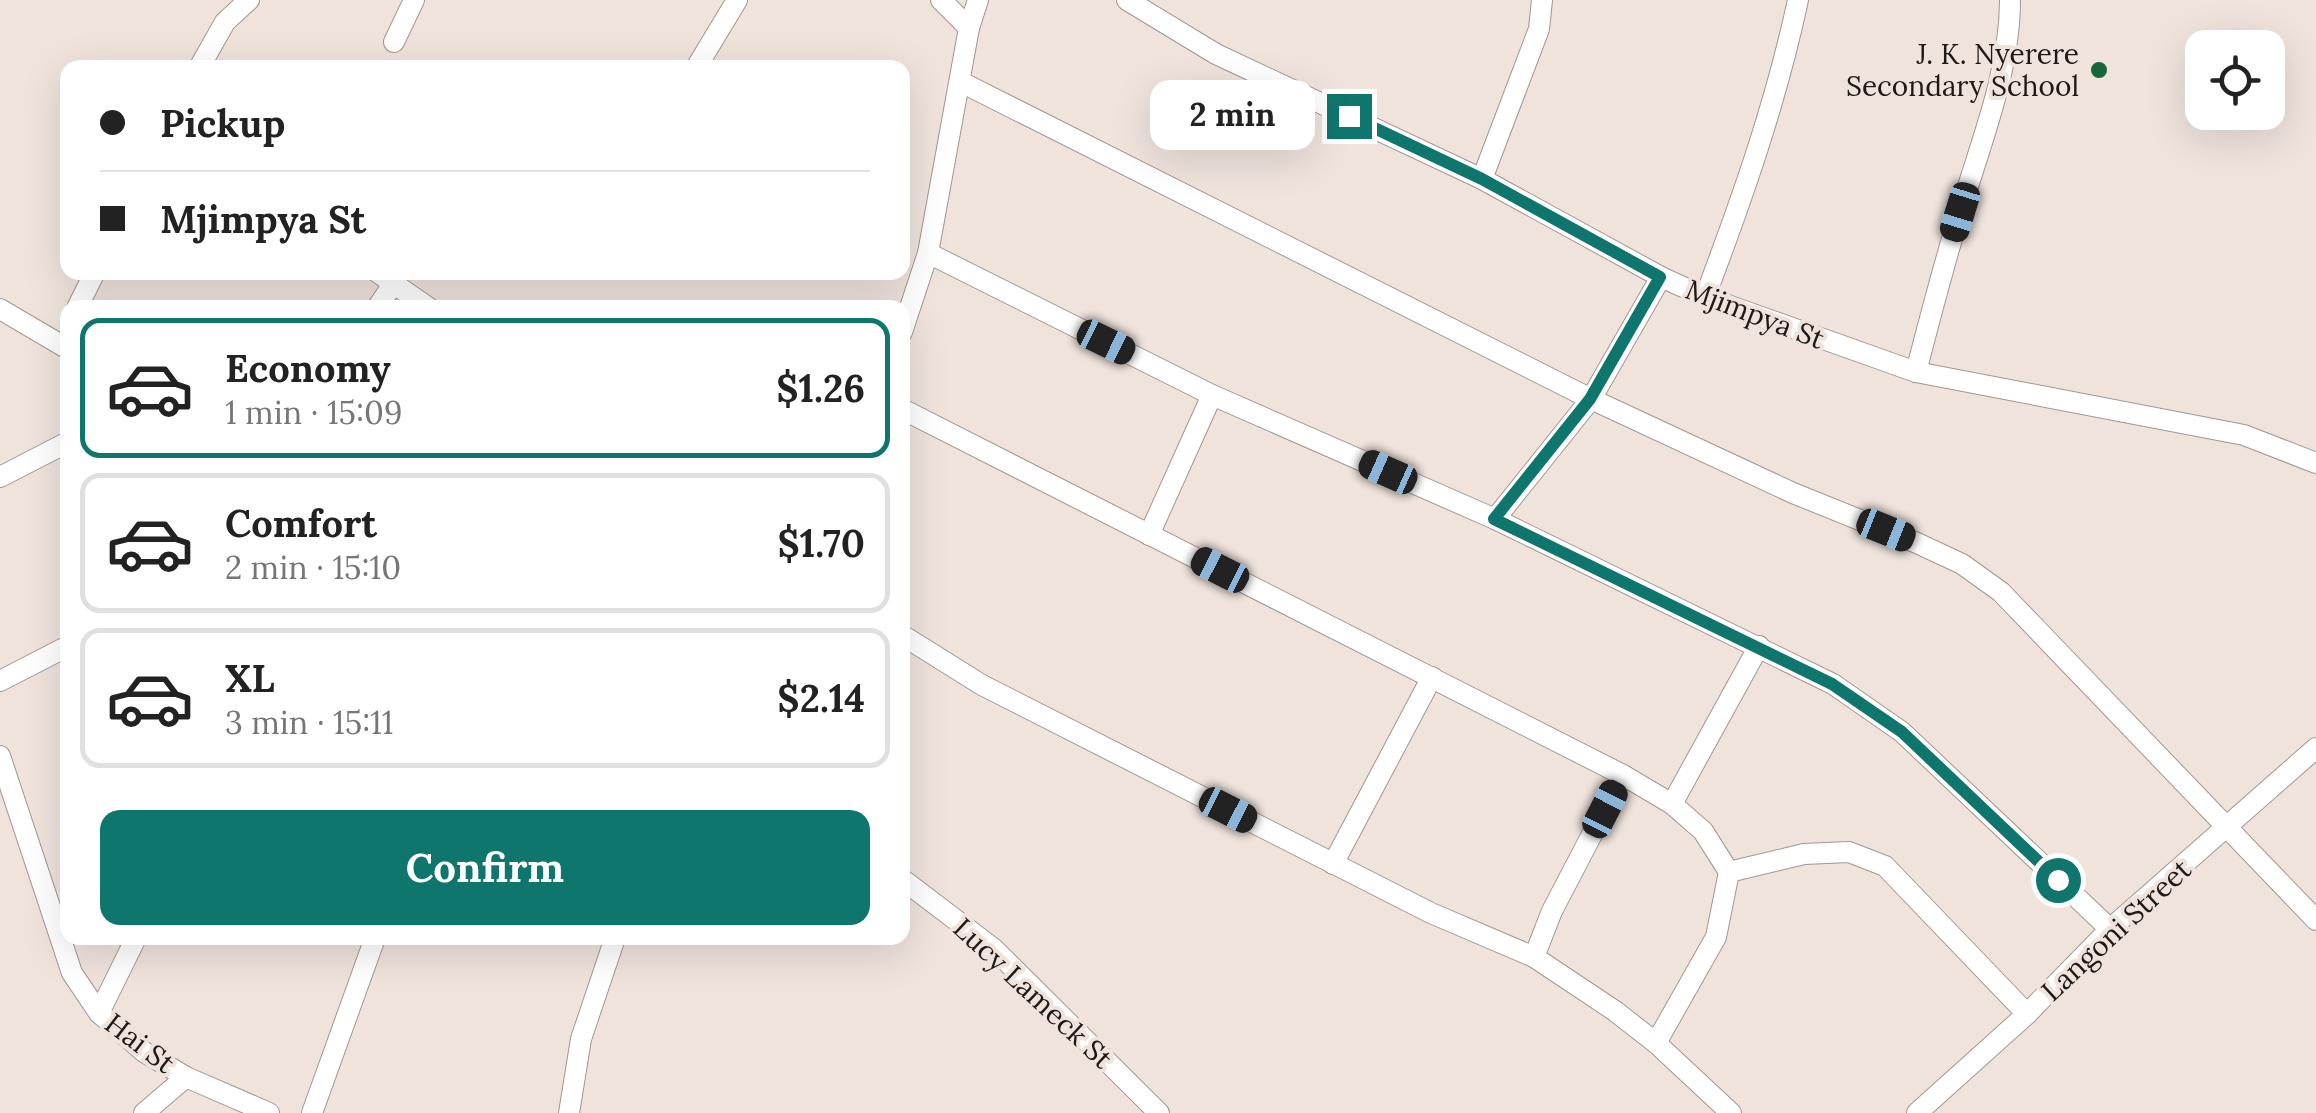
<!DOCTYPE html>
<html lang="en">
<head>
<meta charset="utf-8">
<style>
  body { margin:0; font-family:Lora,serif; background:#f6f6f6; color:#222; height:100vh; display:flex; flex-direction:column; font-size:38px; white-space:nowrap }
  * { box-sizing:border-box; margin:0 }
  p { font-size:32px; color:#767676 }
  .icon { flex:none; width:55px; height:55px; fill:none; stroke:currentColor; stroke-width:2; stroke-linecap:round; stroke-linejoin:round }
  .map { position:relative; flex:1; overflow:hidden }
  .sheet { position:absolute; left:60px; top:300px; width:850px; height:645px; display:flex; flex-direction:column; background:#fff; border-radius:20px; box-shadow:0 10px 40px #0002 }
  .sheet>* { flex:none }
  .guide { position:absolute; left:60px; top:60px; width:850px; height:220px; border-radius:20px; box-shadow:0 10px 40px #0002; display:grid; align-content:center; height:220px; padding:0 40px; background:#fff }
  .tools { position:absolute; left:2185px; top:30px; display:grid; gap:20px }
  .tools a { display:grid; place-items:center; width:100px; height:100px; border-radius:20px; background:#fff; box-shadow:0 10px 40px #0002; font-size:50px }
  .end { position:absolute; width:45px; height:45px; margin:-22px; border:12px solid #0f766e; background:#fff; box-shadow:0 0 0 5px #fff }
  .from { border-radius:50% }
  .bubble { position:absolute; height:70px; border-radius:20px; background:#fff; box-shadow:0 10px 40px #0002; font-size:32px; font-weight:700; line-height:70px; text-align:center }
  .car { position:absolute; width:30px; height:60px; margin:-30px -15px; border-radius:12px; box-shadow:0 0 8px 2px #0007; background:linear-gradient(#222 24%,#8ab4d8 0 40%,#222 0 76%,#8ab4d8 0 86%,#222 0) }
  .guide b { display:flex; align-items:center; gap:35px; height:95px; font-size:38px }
  .guide b+b { border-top:2px solid #e0e0e0 }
  .guide i { width:25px; height:25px; background:#222 }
  ul { padding:18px 0 0; list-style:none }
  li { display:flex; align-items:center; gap:30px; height:140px; margin:0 20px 15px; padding:0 20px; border:5px solid #e0e0e0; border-radius:20px }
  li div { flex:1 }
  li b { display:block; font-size:38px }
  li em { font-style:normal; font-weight:700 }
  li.active { border-color:#0f766e }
  li>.icon { width:90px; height:90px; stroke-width:1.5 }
  .button { display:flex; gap:20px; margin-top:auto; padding:20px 40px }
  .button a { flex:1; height:115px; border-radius:20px; background:#0f766e; color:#fff; font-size:40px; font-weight:700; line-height:115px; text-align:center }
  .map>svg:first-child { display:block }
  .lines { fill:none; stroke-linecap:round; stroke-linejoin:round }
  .minor-casing { stroke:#a29790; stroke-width:22 }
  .minor { stroke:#fff; stroke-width:20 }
  .route { stroke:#0f766e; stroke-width:12 }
  .poi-dot { fill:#166838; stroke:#efe3dc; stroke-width:4 }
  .labels { text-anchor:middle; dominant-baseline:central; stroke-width:8; stroke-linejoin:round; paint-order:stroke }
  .poi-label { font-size:28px; fill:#1d1917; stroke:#efe3dc; text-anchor:end }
  .street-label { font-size:28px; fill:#1d1917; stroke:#efe3dc }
</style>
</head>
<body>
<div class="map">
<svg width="2316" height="1113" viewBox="0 0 2316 1113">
  <rect width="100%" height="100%" fill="#efe3dc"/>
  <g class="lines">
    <defs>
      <g id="minor">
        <polyline points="941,0 969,28"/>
        <polyline points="1127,0 1216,54 1482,179 1661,277 1705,297 1916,372 2244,435 2316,463"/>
        <polyline points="394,42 414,0"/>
        <polyline points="199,68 225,22 249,0"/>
        <polyline points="696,68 737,0"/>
        <polyline points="961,82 1591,399 1793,493 1917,543 1962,564 2001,592 2316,920"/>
        <polyline points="1482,179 1539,29 1542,0"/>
        <polyline points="928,253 1212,395 1495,519 1833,684 1902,732 2110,929"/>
        <polyline points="377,272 429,308"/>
        <path d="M1705,297C1742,199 1776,103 1798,0"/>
        <polyline points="77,308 95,272"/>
        <polyline points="377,308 393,284"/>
        <polyline points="0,309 68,349"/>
        <polyline points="902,332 928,253 969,28 978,0"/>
        <path d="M1916,372C1930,318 1944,263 1961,209C1981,142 2010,71 2010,0"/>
        <polyline points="902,409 1623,775 1672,804 1703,831 1729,872 1716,937 1656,1043"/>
        <polyline points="0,477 68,442"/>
        <polyline points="1495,519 1591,399 1661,277"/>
        <polyline points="1149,535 1212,395"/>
        <polyline points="902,635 982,685 1431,913 1534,957 1615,1011 1656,1043 1731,1113"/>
        <polyline points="0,681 68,646"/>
        <polyline points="0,756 72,973 99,1013 144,1052 186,1077 269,1113"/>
        <polyline points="1672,804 1759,646"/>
        <polyline points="1333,864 1432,677"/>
        <polyline points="1729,872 1804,854 1849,852 1885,866 2027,1014"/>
        <polyline points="902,879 994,949 1159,1113"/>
        <polyline points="1534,957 1552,911 1623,775"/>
        <polyline points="99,1013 136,938"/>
        <polyline points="144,1113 186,1077"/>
        <polyline points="312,1113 375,938"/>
        <polyline points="569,1113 581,1039 615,938"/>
        <polyline points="1917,1113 2027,1014 2110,929 2316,748"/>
      </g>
    </defs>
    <use href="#minor" class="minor-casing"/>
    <use href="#minor" class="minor"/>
  </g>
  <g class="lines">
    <polyline class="route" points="1349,116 1482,179 1660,277 1590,399 1494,519 1832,684 1902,732 2058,880"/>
  </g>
  <circle class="poi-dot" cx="2099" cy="70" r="10"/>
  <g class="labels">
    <g class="poi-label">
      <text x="2079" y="54">J. K. Nyerere<tspan x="2079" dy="32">Secondary School</tspan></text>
    </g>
    <g class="street-label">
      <text transform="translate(1755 314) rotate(21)">Mjimpya St</text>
      <text transform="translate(2116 930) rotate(-43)">Langoni Street</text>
      <text transform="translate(1033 993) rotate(43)">Lucy Lameck St</text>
      <text transform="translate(140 1043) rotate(37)">Hai St</text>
    </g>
  </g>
</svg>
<div class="tools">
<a><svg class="icon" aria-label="locate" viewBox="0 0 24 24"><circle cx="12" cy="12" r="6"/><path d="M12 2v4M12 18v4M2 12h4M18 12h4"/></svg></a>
</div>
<i class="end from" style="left:2058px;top:880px"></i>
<i class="end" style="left:1349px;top:116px"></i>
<div class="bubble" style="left:1150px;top:80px;width:165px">2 min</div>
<i class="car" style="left:1960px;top:212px;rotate:197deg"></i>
<i class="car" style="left:1106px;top:342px;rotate:116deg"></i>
<i class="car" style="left:1388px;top:472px;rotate:294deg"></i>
<i class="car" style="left:1886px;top:530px;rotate:112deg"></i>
<i class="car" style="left:1220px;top:570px;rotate:297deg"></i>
<i class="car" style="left:1605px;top:809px;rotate:27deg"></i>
<i class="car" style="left:1228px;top:810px;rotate:117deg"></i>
<div class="guide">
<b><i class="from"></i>Pickup</b>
<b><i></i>Mjimpya St</b>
</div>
<section class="sheet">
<ul>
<li class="active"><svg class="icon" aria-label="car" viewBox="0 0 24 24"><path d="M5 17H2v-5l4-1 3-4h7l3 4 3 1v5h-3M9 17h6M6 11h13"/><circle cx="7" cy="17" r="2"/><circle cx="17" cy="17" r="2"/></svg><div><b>Economy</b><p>1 min · 15:09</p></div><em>$1.26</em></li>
<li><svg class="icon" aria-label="car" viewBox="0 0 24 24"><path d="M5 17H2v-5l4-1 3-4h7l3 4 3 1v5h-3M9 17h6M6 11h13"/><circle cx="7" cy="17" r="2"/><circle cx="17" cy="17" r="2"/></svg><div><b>Comfort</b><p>2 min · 15:10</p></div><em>$1.70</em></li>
<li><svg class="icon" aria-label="car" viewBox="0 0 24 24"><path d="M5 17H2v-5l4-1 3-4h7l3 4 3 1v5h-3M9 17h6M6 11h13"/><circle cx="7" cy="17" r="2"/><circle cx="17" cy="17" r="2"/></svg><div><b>XL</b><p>3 min · 15:11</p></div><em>$2.14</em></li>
</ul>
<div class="button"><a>Confirm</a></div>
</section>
</div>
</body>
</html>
